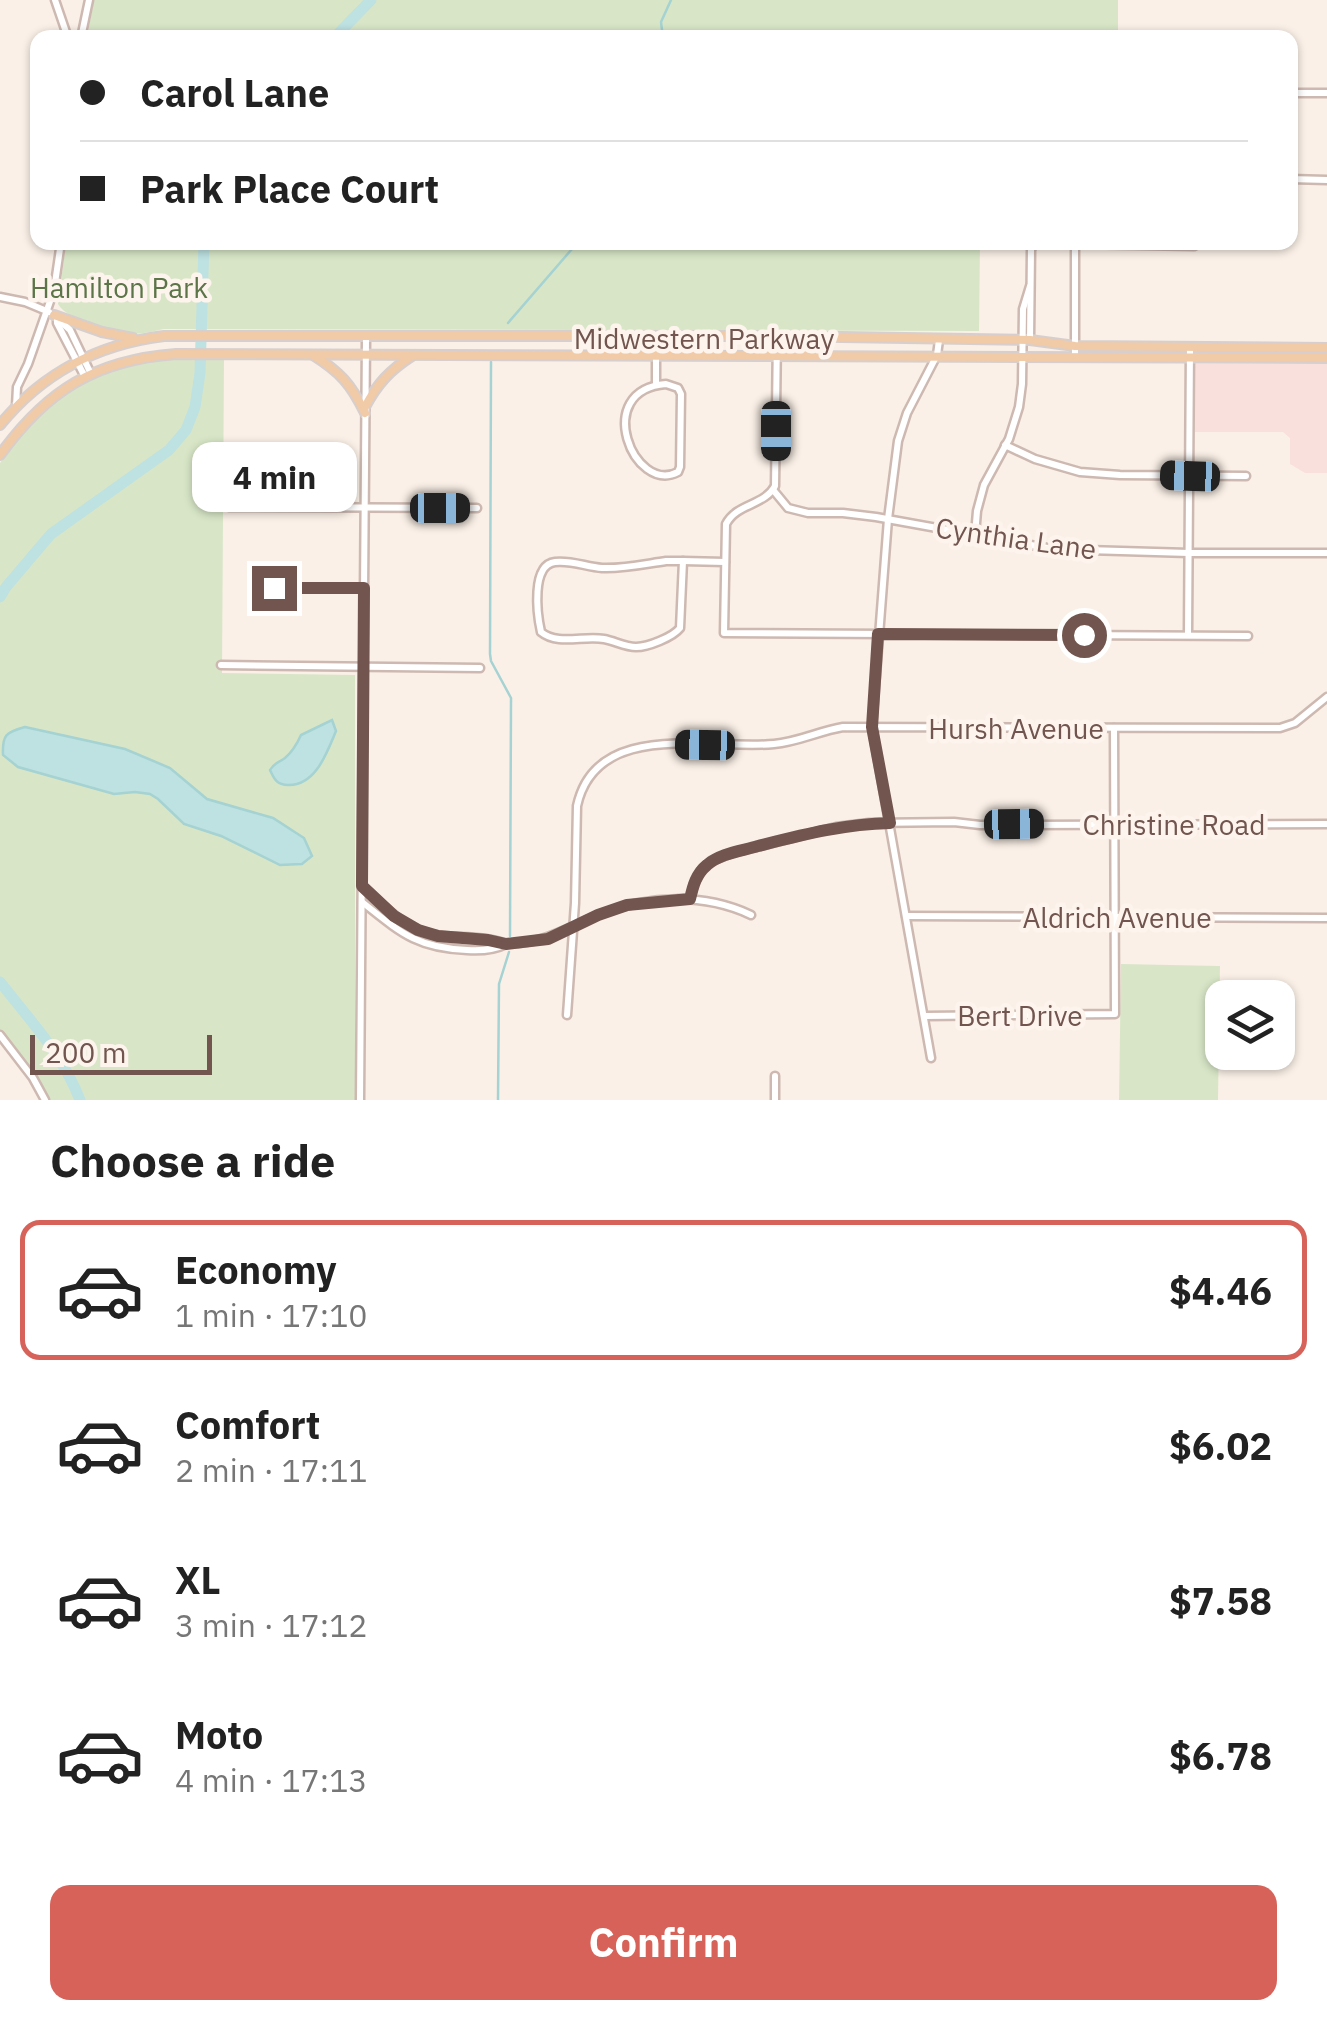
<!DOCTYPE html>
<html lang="en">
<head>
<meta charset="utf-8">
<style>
  body { margin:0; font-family:"IBM Plex Sans",sans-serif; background:#f6f6f6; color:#222; height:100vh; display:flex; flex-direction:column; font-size:38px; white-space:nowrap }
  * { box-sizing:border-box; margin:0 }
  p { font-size:32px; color:#767676 }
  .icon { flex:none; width:55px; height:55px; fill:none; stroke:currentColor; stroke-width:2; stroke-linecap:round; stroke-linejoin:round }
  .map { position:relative; height:1100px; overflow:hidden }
  .panel { display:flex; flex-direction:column; background:#fff; flex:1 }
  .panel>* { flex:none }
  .top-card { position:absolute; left:30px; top:30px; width:1268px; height:220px; border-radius:20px; box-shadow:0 2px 8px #0004; display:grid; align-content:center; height:220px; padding:0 50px; background:#fff }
  .buttons { position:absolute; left:1205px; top:980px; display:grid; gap:20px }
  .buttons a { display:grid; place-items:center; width:90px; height:90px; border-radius:20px; background:#fff; box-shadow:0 2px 8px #0004; font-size:50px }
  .scale { position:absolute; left:30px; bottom:25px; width:182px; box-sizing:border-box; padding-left:10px; border:5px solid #71554e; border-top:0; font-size:28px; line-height:35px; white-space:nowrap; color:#71554e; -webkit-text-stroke:8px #fdf4ed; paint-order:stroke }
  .end { position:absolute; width:45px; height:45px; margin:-22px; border:12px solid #71554e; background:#fff; box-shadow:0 0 0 5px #fff }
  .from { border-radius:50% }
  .bubble { position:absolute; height:70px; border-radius:20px; background:#fff; box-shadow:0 2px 8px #0004; font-size:32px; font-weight:800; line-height:70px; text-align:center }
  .car { position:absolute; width:30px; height:60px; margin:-30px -15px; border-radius:12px; box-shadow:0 0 8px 2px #0007; background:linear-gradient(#222 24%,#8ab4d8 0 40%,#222 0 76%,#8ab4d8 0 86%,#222 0) }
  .top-card b { display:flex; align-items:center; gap:35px; height:95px; font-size:38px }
  .top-card b+b { border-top:2px solid #e0e0e0 }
  .top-card i { width:25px; height:25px; background:#222 }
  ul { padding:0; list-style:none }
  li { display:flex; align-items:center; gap:30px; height:140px; margin:0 20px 15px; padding:0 30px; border:5px solid transparent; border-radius:20px }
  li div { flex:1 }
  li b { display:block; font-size:38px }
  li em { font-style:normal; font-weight:800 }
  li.active { border-color:#d76259 }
  li>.icon { width:90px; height:90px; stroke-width:1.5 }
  h2 { padding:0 50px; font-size:45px; line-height:120px }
  .cta { display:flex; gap:20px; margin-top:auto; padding:20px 50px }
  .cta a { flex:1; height:115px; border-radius:20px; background:#d76259; color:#fff; font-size:40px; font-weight:800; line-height:115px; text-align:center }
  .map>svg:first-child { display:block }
  .commercial { fill:#f9e0dc }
  .green { fill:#d8e6c7 }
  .water { fill:#bee1e1; stroke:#a5d2d2; stroke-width:2.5 }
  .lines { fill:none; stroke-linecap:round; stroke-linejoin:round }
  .stream { stroke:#a5d2d2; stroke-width:2.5 }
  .river { stroke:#bee1e1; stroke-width:11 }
  .minor-casing { stroke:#cdb9b1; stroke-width:11 }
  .major-casing { stroke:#d7cfcd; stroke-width:12 }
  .minor { stroke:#fff; stroke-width:6 }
  .major { stroke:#f1caa7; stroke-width:8 }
  .route { stroke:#71554e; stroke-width:12 }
  .labels { text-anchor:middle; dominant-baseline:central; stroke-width:9; stroke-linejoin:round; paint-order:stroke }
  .park-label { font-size:28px; fill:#5c7548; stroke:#fdf4ed }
  .street-label { font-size:28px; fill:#71554e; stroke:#fdf4ed }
</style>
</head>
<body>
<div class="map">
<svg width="1327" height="1100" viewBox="0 0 1327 1100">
  <rect width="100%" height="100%" fill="#faf0e7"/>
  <polygon class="commercial" points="1195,364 1327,364 1327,473 1305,473 1290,464 1290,438 1283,432 1195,432"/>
  <g class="green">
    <polygon points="94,0 1118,0 1118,37 87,37"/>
    <path d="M66,243H980L979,331L164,329C154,331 142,334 132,334C113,334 67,320 58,304Z"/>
    <path d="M167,358L224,359L222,673L355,675V1100H48L42,1087L0,1030V463C42,400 92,368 167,358Z"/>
    <polygon points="1121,964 1220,966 1218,1100 1119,1100"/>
  </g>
  <g class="water">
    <path d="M332,720L336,731C327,752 316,786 288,785C277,785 274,779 270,770C274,763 278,763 285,758C292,752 297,744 301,735Z"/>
    <path d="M25,727L125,749L170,768L207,799L273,818L304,838L312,856L302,864L280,865L221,836L184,824L158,799L150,794L135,792L114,794L18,767L3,755C2,735 6,732 25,727Z"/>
  </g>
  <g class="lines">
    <g class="stream">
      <polyline points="663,38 661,22 671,0"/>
      <polyline points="508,323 578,242"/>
      <polyline points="491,362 490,654 491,661 511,698 510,936"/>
      <polyline points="498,1100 499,984 509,952"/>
    </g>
    <g class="river">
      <polyline points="334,38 371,0"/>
      <polyline points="0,597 6,587 51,534 169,450 186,430 195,407 200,373 204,242"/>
      <path d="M0,982C29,1019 63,1055 80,1100"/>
    </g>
    <defs>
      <g id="minor">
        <polyline points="55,0 68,38"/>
        <polyline points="81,38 89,0"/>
        <polyline points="1290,93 1327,93"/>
        <polyline points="1290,179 1327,180"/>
        <polyline points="1075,244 1194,246 1202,242"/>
        <polyline points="1075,244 1075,356"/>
        <polyline points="0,297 25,302 49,312"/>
        <polyline points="57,319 57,323 85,377"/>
        <polyline points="59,320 70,330 91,374"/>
        <path d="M777,336L775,486C764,506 737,503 726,524L724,633L1248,636"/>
        <polyline points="1030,340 1031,250 1034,242"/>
        <polyline points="650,355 652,342 665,339"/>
        <path d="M666,384L678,388L681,394L680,467L678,472C634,495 591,390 666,384Z"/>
        <polyline points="656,385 656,355"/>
        <polyline points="16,406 17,387 28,364 54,290 61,242"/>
        <polyline points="1005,445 1035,459 1080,472 1120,475 1246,476"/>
        <polyline points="774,491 788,508 808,513 843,513 876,517 1053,549 1189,553 1327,553"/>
        <polyline points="229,507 477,508"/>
        <polyline points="975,535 977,511 984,485 1009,439 1019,407 1022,384 1023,309 1030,286"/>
        <path d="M666,561H683L680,628C673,637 648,647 636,647C625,647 615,641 604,639C584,635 558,646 541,632C537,614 531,565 555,562C571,560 587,567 602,568C623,569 645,564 666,561Z"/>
        <polyline points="683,561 725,562"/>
        <polyline points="274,588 363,588"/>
        <polyline points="1188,635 1190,347"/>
        <polyline points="221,665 480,668"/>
        <path d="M362,886C386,908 408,933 442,936C463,938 487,936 506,944"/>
        <polyline points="690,899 694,884 702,869 711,861 732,853 836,827 869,823 954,822 980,825 1327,824"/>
        <path d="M362,902C400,932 416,948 467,950C481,951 494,950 506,944C550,942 563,929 601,914C649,895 704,893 751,915"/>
        <polyline points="906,916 1327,918"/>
        <path d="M567,1015L575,903L577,806C596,719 709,750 774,744C798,742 819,731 843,727L1280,728L1295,723L1327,697"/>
        <polyline points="925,1016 1115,1014 1114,728"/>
        <polyline points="0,1035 33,1078 45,1100"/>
        <polyline points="931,1058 872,727 888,519 898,441 907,413 937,355 939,340"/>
        <polyline points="360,1100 366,338"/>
        <polyline points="775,1100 775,1076"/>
      </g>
      <g id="major">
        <polyline points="54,315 102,332 133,338"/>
        <path d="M313,355C340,372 351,384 365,413"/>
        <path d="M365,407C377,384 390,370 412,356"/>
        <path d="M0,425C42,373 99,344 164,336H777L1030,340L1075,346L1327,348"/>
        <path d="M0,455C46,391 95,360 176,354L1327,358"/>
      </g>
    </defs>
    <use href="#minor" class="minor-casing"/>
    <use href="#major" class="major-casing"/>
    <use href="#minor" class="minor"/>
    <use href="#major" class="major"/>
  </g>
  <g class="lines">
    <path class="route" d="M274,588H364L362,886L394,916L418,930L438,936L488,940L506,944L548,939L598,915L627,905L690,899C693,886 696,874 707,865C721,853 742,851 758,846C802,835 844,824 890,823L872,727L878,634L1084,635"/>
  </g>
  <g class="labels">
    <g class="park-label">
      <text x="119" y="287">Hamilton Park</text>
    </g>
    <g class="street-label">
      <text x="704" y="338">Midwestern Parkway</text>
      <text transform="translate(1016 538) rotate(8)">Cynthia Lane</text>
      <text x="1016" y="728">Hursh Avenue</text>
      <text x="1174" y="824">Christine Road</text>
      <text x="1117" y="917">Aldrich Avenue</text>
      <text x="1020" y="1015">Bert Drive</text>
    </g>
  </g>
</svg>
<div class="buttons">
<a><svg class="icon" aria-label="layers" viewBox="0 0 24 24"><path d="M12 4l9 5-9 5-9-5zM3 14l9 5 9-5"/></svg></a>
</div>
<div class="scale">200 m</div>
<i class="end from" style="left:1084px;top:635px"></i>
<i class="end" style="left:274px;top:588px"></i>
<div class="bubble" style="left:192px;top:442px;width:165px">4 min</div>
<i class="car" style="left:776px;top:431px;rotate:180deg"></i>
<i class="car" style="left:1190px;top:476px;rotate:272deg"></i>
<i class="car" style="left:440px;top:508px;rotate:90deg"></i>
<i class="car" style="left:705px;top:745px;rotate:271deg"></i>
<i class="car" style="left:1014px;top:824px;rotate:89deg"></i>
<div class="top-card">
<b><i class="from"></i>Carol Lane</b>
<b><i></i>Park Place Court</b>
</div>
</div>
<section class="panel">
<h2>Choose a ride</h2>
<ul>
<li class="active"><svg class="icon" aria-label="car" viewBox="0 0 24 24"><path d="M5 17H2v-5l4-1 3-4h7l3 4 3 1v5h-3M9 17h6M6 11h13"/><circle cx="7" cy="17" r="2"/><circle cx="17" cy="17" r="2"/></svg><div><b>Economy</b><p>1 min · 17:10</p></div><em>$4.46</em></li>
<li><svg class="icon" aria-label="car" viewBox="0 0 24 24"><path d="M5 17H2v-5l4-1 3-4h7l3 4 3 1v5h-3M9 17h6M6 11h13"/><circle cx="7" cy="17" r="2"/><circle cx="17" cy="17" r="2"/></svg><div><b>Comfort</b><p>2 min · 17:11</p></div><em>$6.02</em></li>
<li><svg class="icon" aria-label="car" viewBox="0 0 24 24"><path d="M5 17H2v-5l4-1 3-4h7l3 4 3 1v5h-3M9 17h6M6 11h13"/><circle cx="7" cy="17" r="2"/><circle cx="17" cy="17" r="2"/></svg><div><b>XL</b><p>3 min · 17:12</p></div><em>$7.58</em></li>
<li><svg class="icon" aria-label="car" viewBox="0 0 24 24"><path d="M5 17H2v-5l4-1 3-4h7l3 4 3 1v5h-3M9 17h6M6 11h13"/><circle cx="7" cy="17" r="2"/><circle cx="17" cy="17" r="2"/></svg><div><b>Moto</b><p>4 min · 17:13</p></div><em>$6.78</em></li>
</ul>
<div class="cta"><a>Confirm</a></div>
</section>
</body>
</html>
